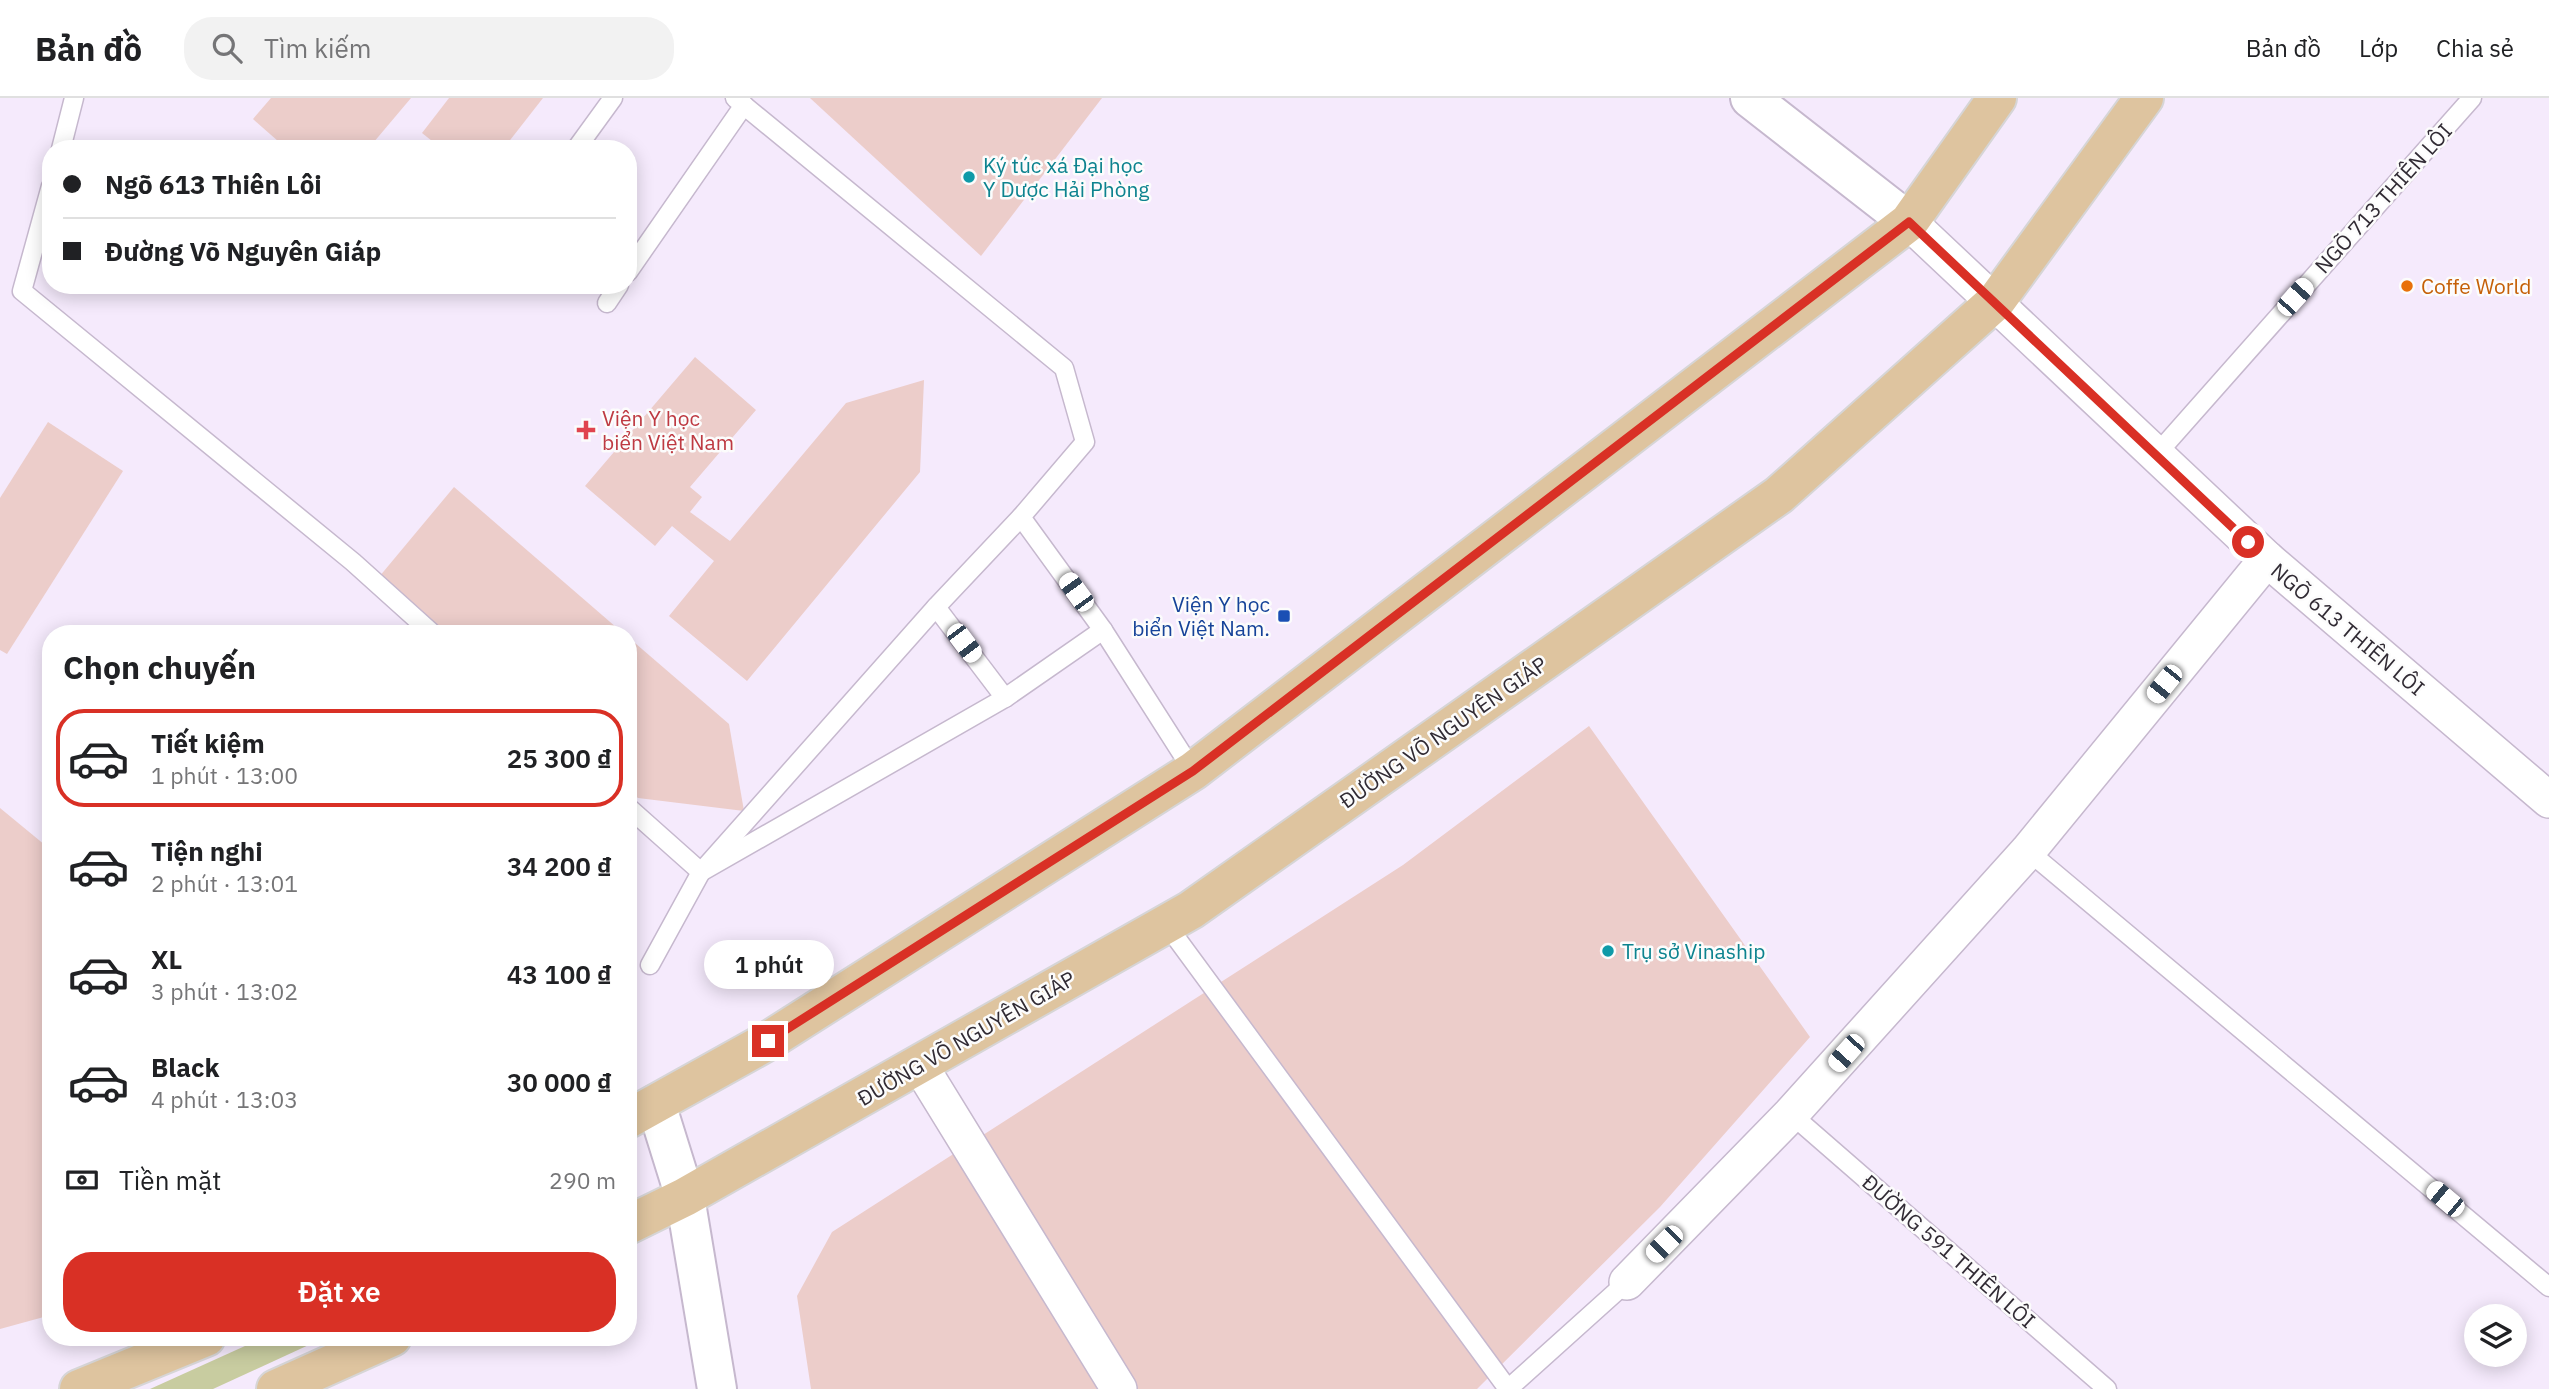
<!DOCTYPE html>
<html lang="vi">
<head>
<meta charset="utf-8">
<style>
  body { margin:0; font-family:"IBM Plex Sans",sans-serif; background:#f2f2f2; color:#202124; height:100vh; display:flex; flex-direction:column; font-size:26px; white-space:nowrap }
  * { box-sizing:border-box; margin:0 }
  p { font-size:23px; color:#757577 }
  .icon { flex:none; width:38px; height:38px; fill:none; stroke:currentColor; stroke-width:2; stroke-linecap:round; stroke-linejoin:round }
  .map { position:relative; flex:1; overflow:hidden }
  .panel { position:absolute; left:42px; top:527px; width:595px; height:721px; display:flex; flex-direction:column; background:#fff; border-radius:28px; box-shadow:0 4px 18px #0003 }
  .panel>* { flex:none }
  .hud { position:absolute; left:42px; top:42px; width:595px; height:154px; border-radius:28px; box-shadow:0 4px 18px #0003; display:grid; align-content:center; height:154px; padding:0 21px; background:#fff }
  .fabs { position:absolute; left:2464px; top:1206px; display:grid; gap:14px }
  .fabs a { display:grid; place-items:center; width:63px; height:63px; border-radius:50%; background:#fff; box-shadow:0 4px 18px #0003; font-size:35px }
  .end { position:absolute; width:32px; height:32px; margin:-16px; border:9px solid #d93025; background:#fff; box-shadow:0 0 0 4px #fff }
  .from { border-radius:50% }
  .bubble { position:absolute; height:49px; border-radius:24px; background:#fff; box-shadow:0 4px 18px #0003; font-size:23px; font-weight:600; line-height:49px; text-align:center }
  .car { position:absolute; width:21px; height:42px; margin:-21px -10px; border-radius:9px; box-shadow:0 0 5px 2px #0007; background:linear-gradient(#fff 24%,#345 0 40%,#fff 0 76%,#345 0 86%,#fff 0) }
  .hud b { display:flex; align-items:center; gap:24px; height:66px; font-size:26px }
  .hud b+b { border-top:2px solid #e0e0e0 }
  .hud i { width:18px; height:18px; background:#202124 }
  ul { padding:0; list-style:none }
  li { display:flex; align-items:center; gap:21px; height:98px; margin:0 14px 10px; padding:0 7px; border:4px solid transparent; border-radius:28px }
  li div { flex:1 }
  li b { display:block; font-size:26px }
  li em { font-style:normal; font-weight:600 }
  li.active { border-color:#d93025 }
  li>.icon { width:63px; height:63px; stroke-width:1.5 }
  h2 { padding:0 21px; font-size:32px; line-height:84px }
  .pay { display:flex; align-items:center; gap:18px; height:77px; padding:0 21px; font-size:26px }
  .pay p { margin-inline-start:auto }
  .action { display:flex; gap:14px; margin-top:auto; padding:14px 21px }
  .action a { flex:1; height:80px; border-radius:28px; background:#d93025; color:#fff; font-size:28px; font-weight:600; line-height:80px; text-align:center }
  header { display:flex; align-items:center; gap:42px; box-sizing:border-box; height:98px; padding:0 35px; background:#fff; border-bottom:2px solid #e0e0e0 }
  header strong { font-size:33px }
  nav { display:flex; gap:38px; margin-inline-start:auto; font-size:24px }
  .search { width:490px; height:63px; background:#f2f2f2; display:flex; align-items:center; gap:18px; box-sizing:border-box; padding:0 24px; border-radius:28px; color:#757577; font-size:26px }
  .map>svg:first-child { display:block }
  .green { fill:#c8cca0 }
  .building { fill:#eccdca }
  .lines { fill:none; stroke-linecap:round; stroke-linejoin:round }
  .service-casing { stroke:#c6b8ce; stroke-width:21 }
  .minor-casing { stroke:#c6b8ce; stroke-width:38 }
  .tertiary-casing { stroke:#c6b8ce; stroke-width:42 }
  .primary-casing { stroke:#d6d5d6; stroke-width:42 }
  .service { stroke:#fff; stroke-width:18 }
  .minor { stroke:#fff; stroke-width:35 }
  .tertiary { stroke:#fff; stroke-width:38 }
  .primary { stroke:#dec49f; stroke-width:38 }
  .route { stroke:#d93025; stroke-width:9 }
  .culture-dot { fill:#0f9aa8; stroke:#fcfcfc; stroke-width:2.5 }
  .food-dot { fill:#e8710a; stroke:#fcfcfc; stroke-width:2.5 }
  .health-dot { fill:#e0444e; stroke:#fcfcfc; stroke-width:2.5 }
  .transit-dot { fill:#1a4fb4; stroke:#fcfcfc; stroke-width:2.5 }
  .labels { text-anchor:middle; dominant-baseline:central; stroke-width:5; stroke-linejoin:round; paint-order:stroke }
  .culture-label { font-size:21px; fill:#0d838f; stroke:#fcfcfc; text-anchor:start }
  .street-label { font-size:21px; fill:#312b34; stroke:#fcfcfc }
  .food-label { font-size:21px; fill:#c56008; stroke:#fcfcfc; text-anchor:start }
  .health-label { font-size:21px; fill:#be3a42; stroke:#fcfcfc; text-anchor:start }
  .transit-label { font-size:21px; fill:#164399; stroke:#fcfcfc; text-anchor:end }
</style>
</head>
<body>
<header>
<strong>Bản đồ</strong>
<div class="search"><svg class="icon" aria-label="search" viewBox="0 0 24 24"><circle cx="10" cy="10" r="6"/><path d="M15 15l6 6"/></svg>Tìm kiếm</div>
<nav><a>Bản đồ</a><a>Lớp</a><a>Chia sẻ</a></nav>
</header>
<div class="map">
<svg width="2549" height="1291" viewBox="0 0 2549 1291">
  <rect width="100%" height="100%" fill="#f5eafc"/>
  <polygon class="green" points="265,1239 326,1239 213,1291 150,1291"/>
  <g class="building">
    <polygon points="271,0 411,0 368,51 287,51 253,21"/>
    <polygon points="449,0 543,0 503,51 442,51 422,35"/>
    <polygon points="810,0 1102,0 981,158"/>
    <polygon points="695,259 756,312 690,389 702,399 690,414 730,443 846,305 924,282 920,374 747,583 669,518 714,463 672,428 655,448 585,388"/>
    <polygon points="48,324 123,373 7,556 0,552 0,400"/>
    <polygon points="454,389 624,536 445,536 379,479"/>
    <polygon points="628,539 729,626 744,713 638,700 628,692"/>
    <polygon points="1589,628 1810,939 1660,1109 1477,1291 811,1291 797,1198 832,1134 1403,767"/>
    <polygon points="0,710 51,752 51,1217 0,1231"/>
  </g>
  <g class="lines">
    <defs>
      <g id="service">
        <polyline points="735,0 1064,270 1085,344 1021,419 1103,532 1193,673"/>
        <polyline points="61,51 74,0"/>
        <polyline points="576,51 613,0"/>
        <polyline points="51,88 22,193 353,464 433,536"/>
        <polyline points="628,174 744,7"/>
        <polyline points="607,205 619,187"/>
        <polyline points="2155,358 2472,0"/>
        <polyline points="936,509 1005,600"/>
        <polyline points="628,709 701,774 1005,600 1103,532"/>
        <polyline points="2028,753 2549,1189"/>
        <polyline points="1166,826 1508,1291"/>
        <polyline points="650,867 701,774 936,509 1021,419"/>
        <polyline points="1791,1016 2107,1291"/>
        <polyline points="1508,1291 1627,1184"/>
      </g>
      <g id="minor">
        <polyline points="1909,124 2267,461 2549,702"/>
        <polyline points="919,966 1119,1291"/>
        <polyline points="1627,1184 1791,1016 2028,753 2267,461"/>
      </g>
      <g id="tertiary">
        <polyline points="1750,0 1909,124"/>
        <polyline points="656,1006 685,1099 717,1291"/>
      </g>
      <g id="primary">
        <polyline points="628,1021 768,943 1193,673 1909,124 1997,0"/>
        <polyline points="628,1127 685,1099 1191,812 1779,397 1996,203 2144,0"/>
        <polyline points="79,1291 206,1239"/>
        <polyline points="276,1291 392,1239"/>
      </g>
    </defs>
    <use href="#service" class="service-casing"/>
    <use href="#minor" class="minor-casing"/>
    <use href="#tertiary" class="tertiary-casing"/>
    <use href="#primary" class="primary-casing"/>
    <use href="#service" class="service"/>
    <use href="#minor" class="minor"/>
    <use href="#tertiary" class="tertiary"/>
    <use href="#primary" class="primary"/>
  </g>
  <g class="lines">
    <polyline class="route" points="768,943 1193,673 1909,124 2248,444"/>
  </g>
  <g class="culture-dot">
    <circle cx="969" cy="79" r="7"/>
    <circle cx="1608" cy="853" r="7"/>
  </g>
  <circle class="food-dot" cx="2407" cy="188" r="7"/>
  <path class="health-dot" d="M582.5 321.5h7v7h7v7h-7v7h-7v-7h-7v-7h7z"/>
  <rect class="transit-dot" x="1277" y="511" width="14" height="14" rx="3.5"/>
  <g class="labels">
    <g class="culture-label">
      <text x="983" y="67">Ký túc xá Đại học<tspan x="983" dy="24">Y Dược Hải Phòng</tspan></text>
      <text x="1622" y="853">Trụ sở Vinaship</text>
    </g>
    <g class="street-label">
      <text transform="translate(2383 100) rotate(-48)">NGÕ 713 THIÊN LÔI</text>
      <text transform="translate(2348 531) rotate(40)">NGÕ 613 THIÊN LÔI</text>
      <text transform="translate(1443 634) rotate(-35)">ĐƯỜNG VÕ NGUYÊN GIÁP</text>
      <text transform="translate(966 940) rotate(-30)">ĐƯỜNG VÕ NGUYÊN GIÁP</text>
      <text transform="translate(1949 1153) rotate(41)">ĐƯỜNG 591 THIÊN LÔI</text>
    </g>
    <g class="food-label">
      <text x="2421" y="188">Coffe World</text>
    </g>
    <g class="health-label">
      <text x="602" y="320">Viện Y học<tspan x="602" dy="24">biển Việt Nam</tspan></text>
    </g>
    <g class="transit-label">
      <text x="1270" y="506">Viện Y học<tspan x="1270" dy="24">biển Việt Nam.</tspan></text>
    </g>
  </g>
</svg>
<div class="fabs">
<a><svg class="icon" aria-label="layers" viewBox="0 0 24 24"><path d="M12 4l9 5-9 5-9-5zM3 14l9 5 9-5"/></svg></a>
</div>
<i class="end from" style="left:2248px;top:444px"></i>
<i class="end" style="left:768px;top:943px"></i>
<div class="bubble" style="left:704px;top:842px;width:130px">1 phút</div>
<i class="car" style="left:2295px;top:199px;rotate:42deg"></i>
<i class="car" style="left:1076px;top:494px;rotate:324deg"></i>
<i class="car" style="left:964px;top:545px;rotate:143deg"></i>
<i class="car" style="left:2164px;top:586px;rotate:219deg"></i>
<i class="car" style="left:1846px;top:955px;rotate:222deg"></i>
<i class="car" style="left:2445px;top:1101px;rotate:310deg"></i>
<i class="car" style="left:1664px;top:1146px;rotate:225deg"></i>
<div class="hud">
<b><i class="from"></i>Ngõ 613 Thiên Lôi</b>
<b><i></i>Đường Võ Nguyên Giáp</b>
</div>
<section class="panel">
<h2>Chọn chuyến</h2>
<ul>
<li class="active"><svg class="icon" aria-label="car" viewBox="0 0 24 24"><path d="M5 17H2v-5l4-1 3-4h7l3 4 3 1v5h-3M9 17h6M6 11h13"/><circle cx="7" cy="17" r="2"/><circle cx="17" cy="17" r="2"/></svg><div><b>Tiết kiệm</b><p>1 phút · 13:00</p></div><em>25 300 ₫</em></li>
<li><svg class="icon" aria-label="car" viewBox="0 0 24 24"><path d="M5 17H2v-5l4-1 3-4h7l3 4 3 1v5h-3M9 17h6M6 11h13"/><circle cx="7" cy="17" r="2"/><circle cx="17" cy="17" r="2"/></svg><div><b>Tiện nghi</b><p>2 phút · 13:01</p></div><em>34 200 ₫</em></li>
<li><svg class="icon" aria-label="car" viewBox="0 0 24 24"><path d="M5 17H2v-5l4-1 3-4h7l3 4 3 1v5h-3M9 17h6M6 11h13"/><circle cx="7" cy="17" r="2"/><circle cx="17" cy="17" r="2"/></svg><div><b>XL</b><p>3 phút · 13:02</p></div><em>43 100 ₫</em></li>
<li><svg class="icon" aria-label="car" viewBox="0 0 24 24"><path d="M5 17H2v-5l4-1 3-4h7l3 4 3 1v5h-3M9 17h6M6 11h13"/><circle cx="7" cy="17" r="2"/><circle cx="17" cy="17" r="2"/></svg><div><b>Black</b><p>4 phút · 13:03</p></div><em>30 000 ₫</em></li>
</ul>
<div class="pay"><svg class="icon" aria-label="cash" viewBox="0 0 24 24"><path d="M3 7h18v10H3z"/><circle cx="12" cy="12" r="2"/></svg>Tiền mặt<p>290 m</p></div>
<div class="action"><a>Đặt xe</a></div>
</section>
</div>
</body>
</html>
